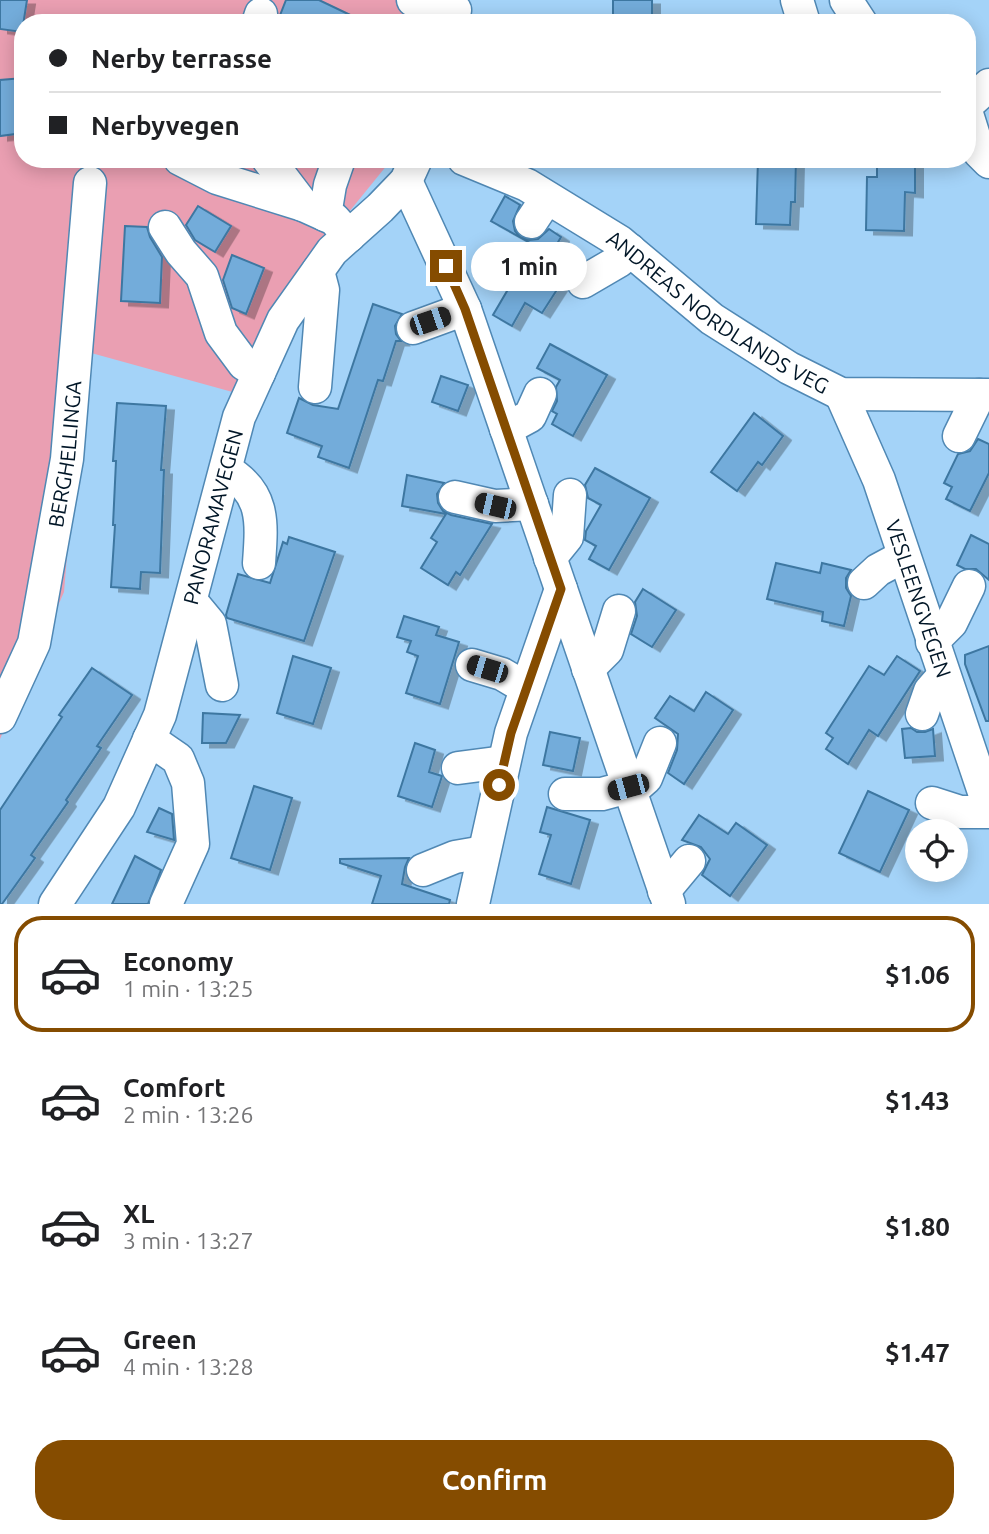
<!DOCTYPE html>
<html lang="en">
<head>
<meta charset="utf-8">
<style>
  body { margin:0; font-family:Ubuntu,sans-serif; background:#f2f2f2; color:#202124; height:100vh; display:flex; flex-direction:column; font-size:26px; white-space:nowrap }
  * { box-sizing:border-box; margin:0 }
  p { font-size:23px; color:#757577 }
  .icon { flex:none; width:38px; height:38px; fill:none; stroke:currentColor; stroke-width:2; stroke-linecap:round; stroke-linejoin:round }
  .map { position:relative; height:904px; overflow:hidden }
  .side { display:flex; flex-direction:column; background:#fff; flex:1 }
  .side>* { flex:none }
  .guide { position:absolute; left:14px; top:14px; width:962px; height:154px; border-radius:28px; box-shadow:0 4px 18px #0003; display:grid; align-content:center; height:154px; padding:0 35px; background:#fff }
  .controls { position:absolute; left:905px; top:819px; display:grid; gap:14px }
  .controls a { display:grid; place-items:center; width:63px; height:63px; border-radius:50%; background:#fff; box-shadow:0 4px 18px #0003; font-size:35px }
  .end { position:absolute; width:32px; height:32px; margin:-16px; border:9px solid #854c00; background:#fff; box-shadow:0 0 0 4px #fff }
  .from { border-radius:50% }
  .bubble { position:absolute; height:49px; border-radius:24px; background:#fff; box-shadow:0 4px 18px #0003; font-size:23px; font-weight:700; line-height:49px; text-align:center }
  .car { position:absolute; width:21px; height:42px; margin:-21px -10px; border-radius:9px; box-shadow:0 0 5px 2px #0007; background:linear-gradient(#222 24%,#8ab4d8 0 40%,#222 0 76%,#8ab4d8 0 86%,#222 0) }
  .guide b { display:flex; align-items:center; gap:24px; height:66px; font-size:26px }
  .guide b+b { border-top:2px solid #e0e0e0 }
  .guide i { width:18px; height:18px; background:#202124 }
  ul { padding:12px 0 0; list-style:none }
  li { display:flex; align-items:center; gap:21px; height:116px; margin:0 14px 10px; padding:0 21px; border:4px solid transparent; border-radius:28px }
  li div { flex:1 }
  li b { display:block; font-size:26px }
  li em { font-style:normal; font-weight:700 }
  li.on { border-color:#854c00 }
  li>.icon { width:63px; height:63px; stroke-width:1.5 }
  .cta { display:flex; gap:14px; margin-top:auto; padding:14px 35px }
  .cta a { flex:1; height:80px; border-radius:28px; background:#854c00; color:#fff; font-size:28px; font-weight:700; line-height:80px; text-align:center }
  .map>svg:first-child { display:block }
  .green { fill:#ea9fb2 }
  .building { fill:#73acda; stroke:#3e77a1; stroke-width:2; filter:url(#shadow) }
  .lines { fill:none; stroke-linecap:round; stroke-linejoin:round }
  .minor-casing { stroke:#5088b4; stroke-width:35 }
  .minor { stroke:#fff; stroke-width:32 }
  .route { stroke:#854c00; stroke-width:9 }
  .labels { text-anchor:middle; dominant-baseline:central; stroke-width:5; stroke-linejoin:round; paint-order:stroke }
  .street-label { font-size:21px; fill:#011627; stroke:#a4d3f8 }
</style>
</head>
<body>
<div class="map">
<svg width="989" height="904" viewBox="0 0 989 904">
  <defs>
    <filter id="shadow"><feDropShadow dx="8" dy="4.5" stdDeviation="0" flood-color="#0004"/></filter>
  </defs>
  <rect width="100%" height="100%" fill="#a4d3f8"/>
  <polygon class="green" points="0,0 444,0 437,23 23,23 23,159 392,159 301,271 265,401 84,351 64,592 0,739"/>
  <g class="building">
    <polygon points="0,0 27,0 22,32 0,29"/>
    <polygon points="286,0 319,0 367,23 277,23"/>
    <rect x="613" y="0" width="39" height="23"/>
    <polygon points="23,78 23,133 0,136 0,80"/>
    <polygon points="758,159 796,159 795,202 791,202 790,225 756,224"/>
    <polygon points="877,160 915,161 915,193 905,192 904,231 866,230 867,177 877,177"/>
    <polygon points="505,196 520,205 513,221 515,231 520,237 529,240 538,239 549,229 561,237 553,251 567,260 563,267 569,271 542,313 525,303 512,326 493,315 507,291 502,288 530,243 491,221"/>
    <polygon points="198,206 231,226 215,252 195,240 186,225"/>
    <polygon points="125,226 147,227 150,237 162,257 160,303 121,301"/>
    <polygon points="232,255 264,268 246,314 232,308 223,280"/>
    <polygon points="373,304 402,314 395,326 396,334 401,341 396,341 383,381 378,380 349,468 318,457 322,446 287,433 299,398 313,405 338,409"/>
    <polygon points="550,344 607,375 573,436 552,424 557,414 552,411 557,401 556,387 560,380 537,368"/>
    <polygon points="441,376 468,385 458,411 432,402"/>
    <polygon points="117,403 166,406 161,470 164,470 160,573 141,572 140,589 111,587 115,525 113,525 116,461 113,461"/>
    <polygon points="754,413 783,436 762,465 758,462 737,491 711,472"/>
    <polygon points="978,439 989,444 989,473 970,511 946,499 952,487 944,483 958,454 970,451"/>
    <polygon points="595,468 650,498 609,570 589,559 596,546 585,540 586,531 601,505 588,498 585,485"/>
    <polygon points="407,475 444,483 437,494 438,503 443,511 451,515 492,524 460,575 456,572 448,585 421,568 437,542 431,538 446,514 402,506"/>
    <polygon points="971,535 989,544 989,580 976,569 965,569 957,565"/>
    <polygon points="289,537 335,552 304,641 227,618 226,615 238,574 270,583 283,542 287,544"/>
    <polygon points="776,563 820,573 822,563 851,570 846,578 846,588 851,596 844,626 822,621 823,612 767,599"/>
    <polygon points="643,589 676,610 652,647 631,634 637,616 635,602"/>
    <polygon points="404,616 439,627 436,635 459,642 440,704 406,693 418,656 407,652 411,641 397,637"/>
    <polygon points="989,646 989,721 986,721 965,664 965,655"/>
    <polygon points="293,656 331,668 313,724 277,713"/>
    <polygon points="897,656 920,671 878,736 869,730 848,764 826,749 833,738 826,733 869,666 884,675"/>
    <polygon points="92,668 132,695 97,746 101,748 66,800 68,802 31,855 35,858 2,904 0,904 0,810 62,717 59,715"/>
    <polygon points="706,692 733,710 684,784 668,773 677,750 678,734 655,718 670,696 694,711"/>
    <polygon points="203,713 240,715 226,743 202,743"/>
    <polygon points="911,728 917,732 925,732 933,729 935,756 905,758 902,729"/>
    <polygon points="550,732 580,738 573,771 543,765"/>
    <polygon points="415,743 435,750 429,772 442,776 432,807 398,796"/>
    <polygon points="254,786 292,798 270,870 231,858"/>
    <polygon points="868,791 909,810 880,872 839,853"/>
    <polygon points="547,807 590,820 571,884 539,874 551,835 540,832"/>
    <polygon points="159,808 172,814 174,840 147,832"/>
    <polygon points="699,815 728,834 736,823 767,845 730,896 702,875 710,859 701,847 682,840"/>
    <polygon points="135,856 161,870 148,904 112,904"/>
    <polygon points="409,858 405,867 402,884 450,900 449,904 372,904 381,876 340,863 340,859"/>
  </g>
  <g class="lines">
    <defs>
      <g id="minor">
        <polyline points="413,0 455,10"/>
        <polyline points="797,0 804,23"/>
        <polyline points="846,0 861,23"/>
        <polyline points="258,23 261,14"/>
        <polyline points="968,104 989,85"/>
        <polyline points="968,117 979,152 989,162"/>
        <polyline points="180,159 217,178 303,205 334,219 349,236"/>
        <polyline points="268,159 303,205"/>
        <path id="s1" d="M464,159L527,185L620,242L712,319L789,368L841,394L989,395"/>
        <polyline points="406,181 465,309 669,904"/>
        <polyline points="325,215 330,185 339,159"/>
        <polyline points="531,222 547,198"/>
        <polyline points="165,227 181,252 202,276 221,333 244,364 259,373"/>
        <polyline points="583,282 619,261 630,250"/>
        <polyline points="413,328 465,309"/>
        <polyline points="315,387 323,290 318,271"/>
        <path id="s2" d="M841,394L879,480L989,807"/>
        <polyline points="506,429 530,416 540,394"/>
        <polyline points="959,436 979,395"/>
        <path d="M226,470C265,493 262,522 259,563"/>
        <polyline points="455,497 495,506 532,504"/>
        <polyline points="550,558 567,537 570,495"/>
        <polyline points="864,583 878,570 904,556"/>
        <polyline points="191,601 210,624 222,685"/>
        <polyline points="932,642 951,623 969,586"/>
        <polyline points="472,665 502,674 526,688"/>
        <polyline points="588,669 607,650 619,611"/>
        <polyline points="922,714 930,691 944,675"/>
        <path id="s3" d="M0,717L34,643L67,459L90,183"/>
        <polyline points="149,739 178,759 188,783 193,844 166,904"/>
        <polyline points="458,768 504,762"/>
        <polyline points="630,792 646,778 660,743"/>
        <polyline points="565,794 602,794 628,787"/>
        <polyline points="932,803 960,812 989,812"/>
        <polyline points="423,870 455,857 484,852"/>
        <polyline points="664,891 689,861"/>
        <path id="s4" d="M55,904L119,807L160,715L239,417L283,320L332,251L380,208L406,181L416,159"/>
        <polyline points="473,904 511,733 561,589"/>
      </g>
    </defs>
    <use href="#minor" class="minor-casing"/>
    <use href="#minor" class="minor"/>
  </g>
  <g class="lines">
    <polyline class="route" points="446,266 465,309 561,589 511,733 499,785"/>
  </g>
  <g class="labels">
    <g class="street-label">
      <text stroke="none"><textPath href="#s1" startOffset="298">ANDREAS NORDLANDS VEG</textPath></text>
      <text stroke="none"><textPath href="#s3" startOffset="273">BERGHELLINGA</textPath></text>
      <text stroke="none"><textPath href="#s4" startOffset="422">PANORAMAVEGEN</textPath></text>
      <text stroke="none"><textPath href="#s2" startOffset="219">VESLEENGVEGEN</textPath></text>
    </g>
  </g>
</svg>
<div class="controls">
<a><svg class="icon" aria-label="locate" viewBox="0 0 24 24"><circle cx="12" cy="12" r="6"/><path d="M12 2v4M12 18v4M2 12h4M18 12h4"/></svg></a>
</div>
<i class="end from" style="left:499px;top:785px"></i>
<i class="end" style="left:446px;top:266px"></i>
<div class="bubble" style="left:471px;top:242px;width:116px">1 min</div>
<i class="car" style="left:430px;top:321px;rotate:71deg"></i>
<i class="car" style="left:495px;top:506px;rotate:283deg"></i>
<i class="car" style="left:487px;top:669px;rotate:287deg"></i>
<i class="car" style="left:628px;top:787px;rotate:255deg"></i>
<div class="guide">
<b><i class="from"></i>Nerby terrasse</b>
<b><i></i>Nerbyvegen</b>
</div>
</div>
<section class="side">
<ul>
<li class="on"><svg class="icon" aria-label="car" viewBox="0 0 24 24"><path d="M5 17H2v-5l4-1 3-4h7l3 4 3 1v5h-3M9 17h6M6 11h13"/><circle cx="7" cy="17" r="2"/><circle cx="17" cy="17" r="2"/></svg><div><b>Economy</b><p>1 min · 13:25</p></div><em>$1.06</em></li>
<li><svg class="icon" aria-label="car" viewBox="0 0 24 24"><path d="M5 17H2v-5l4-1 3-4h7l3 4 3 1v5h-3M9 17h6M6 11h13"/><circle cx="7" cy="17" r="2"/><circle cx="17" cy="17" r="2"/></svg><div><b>Comfort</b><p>2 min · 13:26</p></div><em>$1.43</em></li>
<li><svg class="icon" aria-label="car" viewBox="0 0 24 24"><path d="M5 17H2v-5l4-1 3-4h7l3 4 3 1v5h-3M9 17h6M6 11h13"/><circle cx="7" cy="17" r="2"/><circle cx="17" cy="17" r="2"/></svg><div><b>XL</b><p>3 min · 13:27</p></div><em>$1.80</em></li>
<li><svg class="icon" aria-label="car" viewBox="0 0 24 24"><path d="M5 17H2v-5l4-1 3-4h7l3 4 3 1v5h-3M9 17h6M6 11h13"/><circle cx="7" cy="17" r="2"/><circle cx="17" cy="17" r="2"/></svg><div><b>Green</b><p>4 min · 13:28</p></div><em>$1.47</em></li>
</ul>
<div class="cta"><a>Confirm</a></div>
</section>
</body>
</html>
